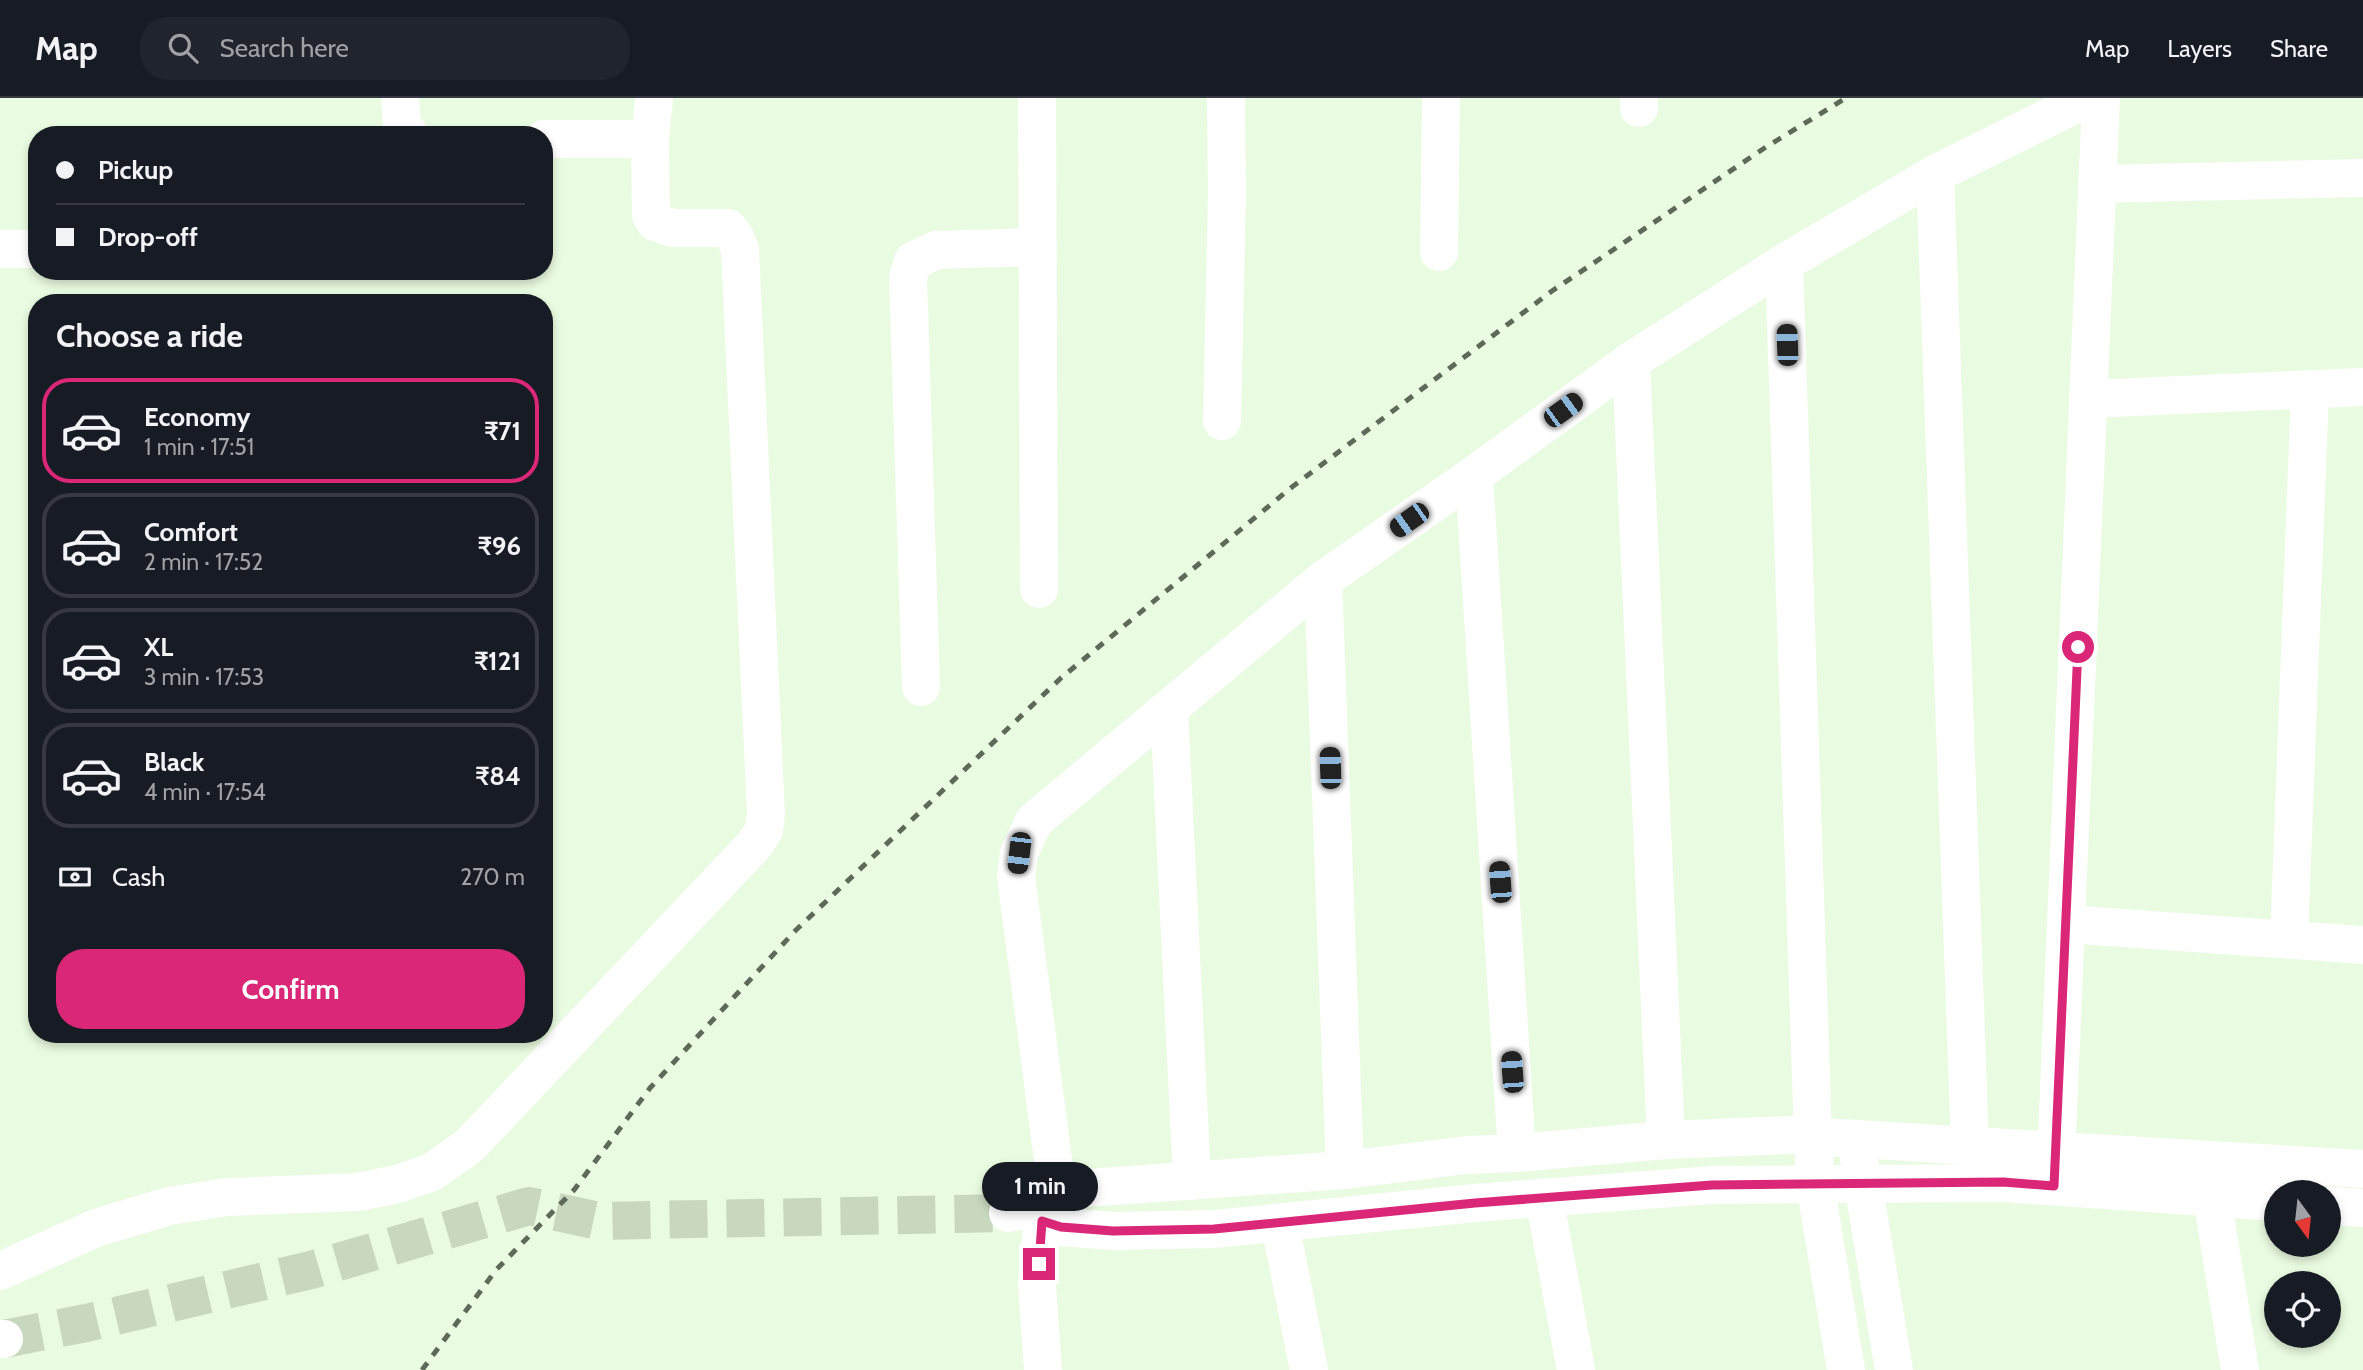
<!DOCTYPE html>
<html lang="en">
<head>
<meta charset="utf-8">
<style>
  body { margin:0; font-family:Cabin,sans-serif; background:#20242c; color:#f1f3f6; height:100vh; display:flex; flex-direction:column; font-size:26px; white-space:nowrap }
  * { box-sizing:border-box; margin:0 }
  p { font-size:23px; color:#9ea1a6 }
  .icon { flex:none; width:38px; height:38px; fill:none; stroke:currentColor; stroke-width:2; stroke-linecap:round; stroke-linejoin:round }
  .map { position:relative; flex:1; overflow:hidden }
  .side { position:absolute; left:28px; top:196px; width:525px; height:749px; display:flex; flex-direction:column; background:#171b24; border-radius:28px; box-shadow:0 4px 10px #0003 }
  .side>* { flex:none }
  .hud { position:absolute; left:28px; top:28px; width:525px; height:154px; border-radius:28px; box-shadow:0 4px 10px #0003; display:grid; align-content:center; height:154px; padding:0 28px; background:#171b24 }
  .needle { width:46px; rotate:165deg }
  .controls { position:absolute; left:2264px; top:1082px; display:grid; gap:14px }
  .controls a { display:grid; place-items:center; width:77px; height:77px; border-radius:50%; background:#171b24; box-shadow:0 4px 10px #0003; font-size:35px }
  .end { position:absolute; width:32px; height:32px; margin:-16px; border:9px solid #db2777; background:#fff; box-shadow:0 0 0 4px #fff }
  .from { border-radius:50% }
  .bubble { position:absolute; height:49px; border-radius:24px; background:#171b24; box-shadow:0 4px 10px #0003; font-size:23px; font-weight:700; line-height:49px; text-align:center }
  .car { position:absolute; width:21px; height:42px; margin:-21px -10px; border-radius:9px; box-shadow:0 0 5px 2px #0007; background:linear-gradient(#222 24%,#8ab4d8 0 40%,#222 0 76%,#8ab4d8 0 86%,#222 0) }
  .hud b { display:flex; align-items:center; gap:24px; height:66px; font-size:26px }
  .hud b+b { border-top:2px solid #363941 }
  .hud i { width:18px; height:18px; background:#f1f3f6 }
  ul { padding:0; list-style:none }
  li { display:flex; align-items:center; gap:21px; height:105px; margin:0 14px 10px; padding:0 14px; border:4px solid #363941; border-radius:28px }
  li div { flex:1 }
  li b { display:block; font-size:26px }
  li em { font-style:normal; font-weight:700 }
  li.on { border-color:#db2777 }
  li>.icon { width:63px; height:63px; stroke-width:1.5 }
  h2 { padding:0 28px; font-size:32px; line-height:84px }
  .pay { display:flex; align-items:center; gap:18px; height:77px; padding:0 28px; font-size:26px }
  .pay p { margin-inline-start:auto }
  .action { display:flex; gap:14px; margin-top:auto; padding:14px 28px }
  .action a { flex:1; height:80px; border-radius:28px; background:#db2777; color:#fff; font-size:28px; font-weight:700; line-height:80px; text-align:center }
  header { display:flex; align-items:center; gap:42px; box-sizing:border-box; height:98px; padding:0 35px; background:#171b24; border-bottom:2px solid #363941 }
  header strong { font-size:33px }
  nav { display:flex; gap:38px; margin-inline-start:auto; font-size:24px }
  .search { width:490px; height:63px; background:#20242c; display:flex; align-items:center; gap:18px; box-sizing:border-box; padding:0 24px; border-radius:28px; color:#9ea1a6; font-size:26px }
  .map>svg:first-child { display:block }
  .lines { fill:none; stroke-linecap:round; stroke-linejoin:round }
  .secondary-tunnel { stroke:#c8d8bf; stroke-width:38; stroke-dasharray:38 19; stroke-linecap:butt }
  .street { stroke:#fff; stroke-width:38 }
  .secondary { stroke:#fff; stroke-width:38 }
  .rail { stroke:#5f695a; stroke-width:5; stroke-dasharray:9 9; stroke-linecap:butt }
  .route { stroke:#db2777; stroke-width:9 }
</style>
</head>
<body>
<header>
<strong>Map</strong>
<div class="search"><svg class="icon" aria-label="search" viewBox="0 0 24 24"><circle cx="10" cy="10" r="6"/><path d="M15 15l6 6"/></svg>Search here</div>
<nav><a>Map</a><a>Layers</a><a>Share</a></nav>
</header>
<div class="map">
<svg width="2363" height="1272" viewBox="0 0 2363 1272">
  <rect width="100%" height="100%" fill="#e9fbe0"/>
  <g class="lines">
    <polyline class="secondary-tunnel" points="4,1241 86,1225 311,1172 529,1108 599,1123 1008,1115"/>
    <g class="street">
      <polyline points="400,0 402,27 410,37"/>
      <polyline points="1037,0 1039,491"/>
      <polyline points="1639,10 1639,0"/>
      <polyline points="544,41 650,41 654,0"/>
      <polyline points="1935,76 1970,1048"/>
      <polyline points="2097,86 2363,80"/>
      <polyline points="0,151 37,151"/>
      <polyline points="1439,154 1441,0"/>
      <polyline points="1784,165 1813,1040"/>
      <polyline points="1631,263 1666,1042"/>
      <polyline points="2088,301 2363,289"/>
      <polyline points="1222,323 1227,96 1226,0"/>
      <polyline points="1474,377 1517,1055"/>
      <polyline points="1323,482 1345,1072"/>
      <polyline points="921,589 908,179 913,163 936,152 1038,149"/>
      <polyline points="1169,611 1192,1083"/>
      <polyline points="2067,826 2363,847"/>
      <polyline points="2289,842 2310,291"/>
      <polyline points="2055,1085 2101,0"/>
      <polyline points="1057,1092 1016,778 1019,755 1034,723 1323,482 1474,377 1631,263 1784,165 1935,76 2088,0"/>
      <polyline points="1544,1099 1576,1272"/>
      <polyline points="2212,1100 2240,1272"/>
      <polyline points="1042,1123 1037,1187 1043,1272"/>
      <polyline points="1280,1126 1309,1272"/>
      <polyline points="0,1173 96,1130 169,1108 227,1099 358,1094 398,1086 432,1074 469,1048 755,746 764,732 766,717 740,152 735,139 728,130 673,130 655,124 651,117 650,41"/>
    </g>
    <g class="secondary">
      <polyline points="1814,1060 1815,1086 1846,1272"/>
      <polyline points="1859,1061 1894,1272"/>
      <polyline points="2329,1108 2363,1110"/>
      <polyline points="1025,1112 1042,1123 1061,1129 1113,1133 1214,1131 1475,1105 1712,1087 2003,1085 2277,1104"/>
      <polyline points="1008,1115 1025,1112 1041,1096 1057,1092 1345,1072 1467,1057 1517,1055 1666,1042 1789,1037 2363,1071"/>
      <polyline points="0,1241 4,1241"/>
    </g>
    <polyline class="rail" points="422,1272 496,1172 574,1092 650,990 796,832 1061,580 1292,389 1552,193 1766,49 1846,0"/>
  </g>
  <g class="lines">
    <polyline class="route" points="1039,1166 1042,1123 1061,1129 1113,1133 1214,1131 1475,1105 1712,1087 2003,1084 2054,1088 2078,549"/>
  </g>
</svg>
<div class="controls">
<a><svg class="needle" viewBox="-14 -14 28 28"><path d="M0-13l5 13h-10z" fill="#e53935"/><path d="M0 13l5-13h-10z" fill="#9ea1a6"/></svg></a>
<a><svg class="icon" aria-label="locate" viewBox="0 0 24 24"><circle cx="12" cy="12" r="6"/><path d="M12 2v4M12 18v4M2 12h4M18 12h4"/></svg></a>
</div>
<i class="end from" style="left:2078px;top:549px"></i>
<i class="end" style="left:1039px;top:1166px"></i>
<div class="bubble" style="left:982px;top:1064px;width:116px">1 min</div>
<i class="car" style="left:1787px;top:247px;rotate:358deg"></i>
<i class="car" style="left:1563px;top:312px;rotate:54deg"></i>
<i class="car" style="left:1409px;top:422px;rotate:235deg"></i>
<i class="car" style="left:1330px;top:670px;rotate:358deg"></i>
<i class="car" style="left:1019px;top:755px;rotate:187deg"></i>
<i class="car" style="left:1500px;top:784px;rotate:356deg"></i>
<i class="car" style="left:1512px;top:974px;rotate:356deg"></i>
<div class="hud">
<b><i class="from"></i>Pickup</b>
<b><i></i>Drop-off</b>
</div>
<section class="side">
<h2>Choose a ride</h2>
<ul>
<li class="on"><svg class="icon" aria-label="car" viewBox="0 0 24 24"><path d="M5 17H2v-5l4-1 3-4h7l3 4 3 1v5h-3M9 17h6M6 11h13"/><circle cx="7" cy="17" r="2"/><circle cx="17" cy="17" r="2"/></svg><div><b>Economy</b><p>1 min · 17:51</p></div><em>₹71</em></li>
<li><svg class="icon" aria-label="car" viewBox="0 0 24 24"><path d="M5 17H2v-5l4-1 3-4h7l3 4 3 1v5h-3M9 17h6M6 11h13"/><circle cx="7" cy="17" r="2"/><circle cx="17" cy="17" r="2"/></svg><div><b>Comfort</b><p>2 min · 17:52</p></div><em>₹96</em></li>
<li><svg class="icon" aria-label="car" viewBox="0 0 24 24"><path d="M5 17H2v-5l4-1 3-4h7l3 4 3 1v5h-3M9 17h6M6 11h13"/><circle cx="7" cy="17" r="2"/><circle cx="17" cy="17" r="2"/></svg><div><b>XL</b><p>3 min · 17:53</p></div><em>₹121</em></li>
<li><svg class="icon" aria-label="car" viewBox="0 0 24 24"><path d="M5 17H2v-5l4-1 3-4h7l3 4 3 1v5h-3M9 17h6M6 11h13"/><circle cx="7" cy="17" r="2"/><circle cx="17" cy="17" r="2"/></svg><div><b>Black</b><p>4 min · 17:54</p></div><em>₹84</em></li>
</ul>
<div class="pay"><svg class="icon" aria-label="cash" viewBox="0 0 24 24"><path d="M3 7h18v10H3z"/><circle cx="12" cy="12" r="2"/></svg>Cash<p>270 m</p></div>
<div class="action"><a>Confirm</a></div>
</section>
</div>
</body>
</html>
